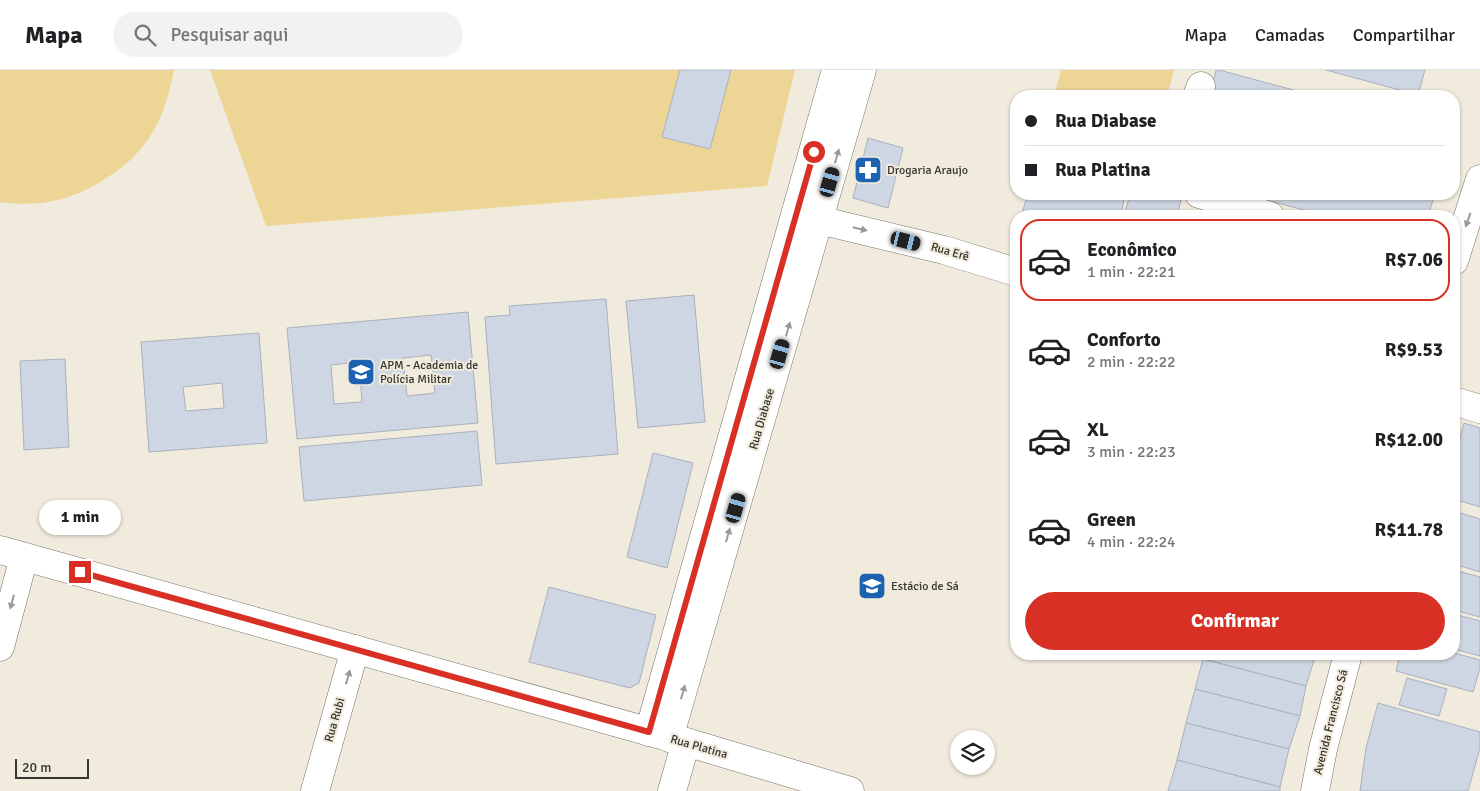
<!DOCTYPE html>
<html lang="pt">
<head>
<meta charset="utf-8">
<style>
  body { margin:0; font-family:Signika,sans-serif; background:#f2f2f2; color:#202124; height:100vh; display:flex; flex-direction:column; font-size:19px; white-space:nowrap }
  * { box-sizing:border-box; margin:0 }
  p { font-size:16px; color:#757577 }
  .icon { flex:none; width:28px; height:28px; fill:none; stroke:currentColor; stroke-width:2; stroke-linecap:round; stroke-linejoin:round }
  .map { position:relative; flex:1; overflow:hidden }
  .sheet { position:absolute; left:1010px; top:140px; width:450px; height:450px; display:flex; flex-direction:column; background:#fff; border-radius:20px; box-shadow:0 1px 4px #0004 }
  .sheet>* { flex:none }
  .banner { position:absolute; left:1010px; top:20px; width:450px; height:110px; border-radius:20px; box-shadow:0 1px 4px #0004; display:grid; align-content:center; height:110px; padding:0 15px; background:#fff }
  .buttons { position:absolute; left:950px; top:660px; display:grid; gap:10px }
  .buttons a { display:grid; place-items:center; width:45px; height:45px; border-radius:50%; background:#fff; box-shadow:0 1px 4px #0004; font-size:25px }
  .scale { position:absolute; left:15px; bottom:12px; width:74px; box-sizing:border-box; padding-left:5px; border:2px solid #37352f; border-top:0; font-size:14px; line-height:18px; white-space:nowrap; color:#37352f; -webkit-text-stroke:4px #f0ebdd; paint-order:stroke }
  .end { position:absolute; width:22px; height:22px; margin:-11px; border:6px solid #d93025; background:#fff; box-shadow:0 0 0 2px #fff }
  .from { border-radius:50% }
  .bubble { position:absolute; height:35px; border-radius:18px; background:#fff; box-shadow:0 1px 4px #0004; font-size:16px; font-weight:800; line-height:35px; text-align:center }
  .car { position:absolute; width:15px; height:30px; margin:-15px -8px; border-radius:6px; box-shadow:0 0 4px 1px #0007; background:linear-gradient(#222 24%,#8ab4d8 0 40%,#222 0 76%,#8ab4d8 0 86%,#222 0) }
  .banner b { display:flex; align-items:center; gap:18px; height:48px; font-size:19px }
  .banner b+b { border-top:1px solid #e0e0e0 }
  .banner i { width:12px; height:12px; background:#202124 }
  ul { padding:9px 0 0; list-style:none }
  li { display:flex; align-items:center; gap:15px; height:82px; margin:0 10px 8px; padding:0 5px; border:2px solid transparent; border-radius:20px }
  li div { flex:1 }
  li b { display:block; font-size:19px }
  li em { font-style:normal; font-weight:800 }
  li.on { border-color:#d93025 }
  li>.icon { width:45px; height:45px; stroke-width:1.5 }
  .primary-button { display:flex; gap:10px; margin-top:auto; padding:10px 15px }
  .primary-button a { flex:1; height:58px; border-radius:30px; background:#d93025; color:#fff; font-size:20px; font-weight:800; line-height:58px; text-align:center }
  header { display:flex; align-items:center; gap:30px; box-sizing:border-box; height:70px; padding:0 25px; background:#fff; border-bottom:1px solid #e0e0e0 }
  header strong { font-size:24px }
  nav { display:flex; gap:28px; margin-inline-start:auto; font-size:18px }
  .search { width:350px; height:45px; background:#f2f2f2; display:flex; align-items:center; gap:12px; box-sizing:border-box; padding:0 18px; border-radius:28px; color:#757577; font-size:19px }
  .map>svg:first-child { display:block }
  .green { fill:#edd596 }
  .building { fill:#cdd6e2; stroke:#a9b1bd; fill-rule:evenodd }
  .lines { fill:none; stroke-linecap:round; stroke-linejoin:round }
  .minor-casing { stroke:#797569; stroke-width:29 }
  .minor { stroke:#fff; stroke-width:28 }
  .oneway { fill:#9b9a97 }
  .route { stroke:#d93025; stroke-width:6 }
  .labels { text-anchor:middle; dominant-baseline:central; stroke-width:4; stroke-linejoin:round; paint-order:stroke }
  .poi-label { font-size:12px; fill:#37352f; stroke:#f0ebdd; text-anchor:start }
  .street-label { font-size:12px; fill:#37352f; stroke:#f0ebdd }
</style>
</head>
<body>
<header>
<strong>Mapa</strong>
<div class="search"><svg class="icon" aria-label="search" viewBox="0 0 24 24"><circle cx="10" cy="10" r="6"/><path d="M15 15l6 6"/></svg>Pesquisar aqui</div>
<nav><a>Mapa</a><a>Camadas</a><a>Compartilhar</a></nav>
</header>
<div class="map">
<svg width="1480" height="721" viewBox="0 0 1480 721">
  <rect width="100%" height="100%" fill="#f0ebdd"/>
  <g class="green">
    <path d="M0,0H174C164,54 144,88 95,115C65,132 35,137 0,132Z"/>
    <polygon points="210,0 795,0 767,116 266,156"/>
    <polygon points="1061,0 1174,0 1167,26 1054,26"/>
  </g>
  <g class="building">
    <polygon points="680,0 731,0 710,79 662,67"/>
    <polygon points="1216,0 1219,0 1316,26 1210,26"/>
    <polygon points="1326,0 1425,0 1418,25"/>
    <polygon points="868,68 903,78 888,138 853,128"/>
    <polygon points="1028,124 1125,124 1121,146 1021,146"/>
    <polygon points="1130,124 1160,124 1181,130 1177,146 1124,146"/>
    <polygon points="1243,124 1435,124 1428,146 1327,146"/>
    <polygon points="694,225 705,352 638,358 626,231"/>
    <polygon points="606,229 618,384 496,394 485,247 510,245 509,236"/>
    <path d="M468,242L478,353L297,369L287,258ZM431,285L435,323L407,326L403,288ZM359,292L362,332L334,334L331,295Z"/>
    <path d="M259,263L267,373L149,382L141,272ZM222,313L224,338L186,341L183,317Z"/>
    <polygon points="65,289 69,377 24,380 20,291"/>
    <polygon points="1464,353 1480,358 1480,437 1454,429 1454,390"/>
    <polygon points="477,361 482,415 304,431 299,377"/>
    <polygon points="653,383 693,393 667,498 627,487"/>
    <polygon points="1454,441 1480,449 1480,502 1454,494"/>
    <polygon points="1454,500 1480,507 1480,547 1454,540"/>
    <polygon points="549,517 656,545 639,613 630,618 529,592"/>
    <polygon points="1454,544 1480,551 1480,586 1454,579"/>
    <polygon points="1454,583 1480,590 1480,598 1473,622 1396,601 1400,584"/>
    <polygon points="1205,584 1316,584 1306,616 1203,589"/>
    <polygon points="1203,589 1306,616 1300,646 1195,619"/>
    <polygon points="1407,608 1447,619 1439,646 1399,635"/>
    <polygon points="1195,619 1300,646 1289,679 1186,653"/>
    <polygon points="1378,633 1480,662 1480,678 1468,721 1360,721 1366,678"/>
    <polygon points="1186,653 1289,679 1280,717 1177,690"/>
    <polygon points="1177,690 1280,717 1280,721 1168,721"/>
  </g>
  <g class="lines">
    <defs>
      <g id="minor">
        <polyline points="1197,26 1201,16"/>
        <polyline points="1199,124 1270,146"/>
        <polyline points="802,146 944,180 1016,202"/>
        <polyline points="1454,191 1480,109"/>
        <polyline points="1454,331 1480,339"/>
        <polyline points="0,480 686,672 850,721"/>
        <polyline points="0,577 24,487"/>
        <polyline points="649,662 836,0"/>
        <polyline points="669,668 862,0"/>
        <polyline points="315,721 355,579"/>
        <polyline points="672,721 686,672"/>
        <polyline points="1315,721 1323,679 1348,584"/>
      </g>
    </defs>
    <use href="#minor" class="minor-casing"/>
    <use href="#minor" class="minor"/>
  </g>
  <defs><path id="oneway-solid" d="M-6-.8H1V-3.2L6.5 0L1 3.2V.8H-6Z" transform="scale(1.25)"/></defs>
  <g class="oneway">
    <use href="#oneway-solid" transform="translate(837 86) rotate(-74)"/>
    <use href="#oneway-solid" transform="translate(1468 150) rotate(109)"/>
    <use href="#oneway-solid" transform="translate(860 159) rotate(13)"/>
    <use href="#oneway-solid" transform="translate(788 259) rotate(-74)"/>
    <use href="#oneway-solid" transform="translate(728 465) rotate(-74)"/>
    <use href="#oneway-solid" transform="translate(12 532) rotate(105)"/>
    <use href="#oneway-solid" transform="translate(348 607) rotate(-74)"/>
    <use href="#oneway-solid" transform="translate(683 622) rotate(-74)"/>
  </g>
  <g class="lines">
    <polyline class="route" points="80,502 649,662 814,82"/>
  </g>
  <defs>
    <symbol id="pharmacy-square" viewBox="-11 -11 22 22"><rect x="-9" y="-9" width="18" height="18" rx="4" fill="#1d61b1" stroke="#f0ebdd"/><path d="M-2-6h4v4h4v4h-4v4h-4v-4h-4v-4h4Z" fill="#fff"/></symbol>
    <symbol id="school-square" viewBox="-11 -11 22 22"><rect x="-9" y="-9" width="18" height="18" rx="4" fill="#1d61b1" stroke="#f0ebdd"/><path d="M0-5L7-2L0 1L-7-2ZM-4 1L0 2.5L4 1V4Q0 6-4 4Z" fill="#fff"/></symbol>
    <symbol id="university-square" viewBox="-11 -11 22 22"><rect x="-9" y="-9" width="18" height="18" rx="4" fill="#1d61b1" stroke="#f0ebdd"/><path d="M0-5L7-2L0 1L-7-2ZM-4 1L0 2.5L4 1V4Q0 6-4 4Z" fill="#fff"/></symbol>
  </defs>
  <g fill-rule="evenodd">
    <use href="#pharmacy-square" x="852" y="84" width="32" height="32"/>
    <use href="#school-square" x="345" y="286" width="32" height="32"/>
    <use href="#university-square" x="856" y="500" width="32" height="32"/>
  </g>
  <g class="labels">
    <g class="poi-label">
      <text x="887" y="100">Drogaria Araujo</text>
      <text x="380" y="295">APM - Academia de<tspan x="380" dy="14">Polícia Militar</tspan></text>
      <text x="891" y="516">Estácio de Sá</text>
    </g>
    <g class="street-label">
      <text transform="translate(950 182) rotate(16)">Rua Erê</text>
      <text transform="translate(762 349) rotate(-74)">Rua Diabase</text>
      <text transform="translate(335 650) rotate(-74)">Rua Rubi</text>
      <text transform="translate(1331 652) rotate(-76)">Avenida Francisco Sá</text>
      <text transform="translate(699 677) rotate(16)">Rua Platina</text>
    </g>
  </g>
</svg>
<div class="buttons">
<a><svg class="icon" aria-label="layers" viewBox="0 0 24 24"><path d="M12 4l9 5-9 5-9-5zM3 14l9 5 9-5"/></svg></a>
</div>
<div class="scale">20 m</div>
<i class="end from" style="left:814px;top:82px"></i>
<i class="end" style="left:80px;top:502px"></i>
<div class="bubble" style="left:39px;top:430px;width:82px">1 min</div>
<i class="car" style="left:830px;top:112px;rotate:16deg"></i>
<i class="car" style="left:906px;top:171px;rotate:104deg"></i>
<i class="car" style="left:780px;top:284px;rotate:16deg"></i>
<i class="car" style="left:736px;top:438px;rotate:16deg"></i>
<div class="banner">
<b><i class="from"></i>Rua Diabase</b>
<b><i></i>Rua Platina</b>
</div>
<section class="sheet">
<ul>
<li class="on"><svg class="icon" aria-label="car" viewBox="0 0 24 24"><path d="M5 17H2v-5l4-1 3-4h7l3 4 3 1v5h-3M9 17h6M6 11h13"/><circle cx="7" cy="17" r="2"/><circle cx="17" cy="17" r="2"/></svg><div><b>Econômico</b><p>1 min · 22:21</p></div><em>R$7.06</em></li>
<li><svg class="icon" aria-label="car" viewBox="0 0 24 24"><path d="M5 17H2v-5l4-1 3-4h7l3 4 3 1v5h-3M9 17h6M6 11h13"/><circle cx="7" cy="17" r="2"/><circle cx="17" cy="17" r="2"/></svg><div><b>Conforto</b><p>2 min · 22:22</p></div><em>R$9.53</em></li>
<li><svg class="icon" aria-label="car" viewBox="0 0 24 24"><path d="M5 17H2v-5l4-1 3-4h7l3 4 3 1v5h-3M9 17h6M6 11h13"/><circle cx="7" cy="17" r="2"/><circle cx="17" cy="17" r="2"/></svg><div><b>XL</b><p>3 min · 22:23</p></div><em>R$12.00</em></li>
<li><svg class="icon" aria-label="car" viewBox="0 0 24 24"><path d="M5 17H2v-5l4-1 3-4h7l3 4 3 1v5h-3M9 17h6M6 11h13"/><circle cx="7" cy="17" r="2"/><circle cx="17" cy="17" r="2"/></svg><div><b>Green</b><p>4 min · 22:24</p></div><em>R$11.78</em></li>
</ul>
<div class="primary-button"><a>Confirmar</a></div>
</section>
</div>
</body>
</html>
